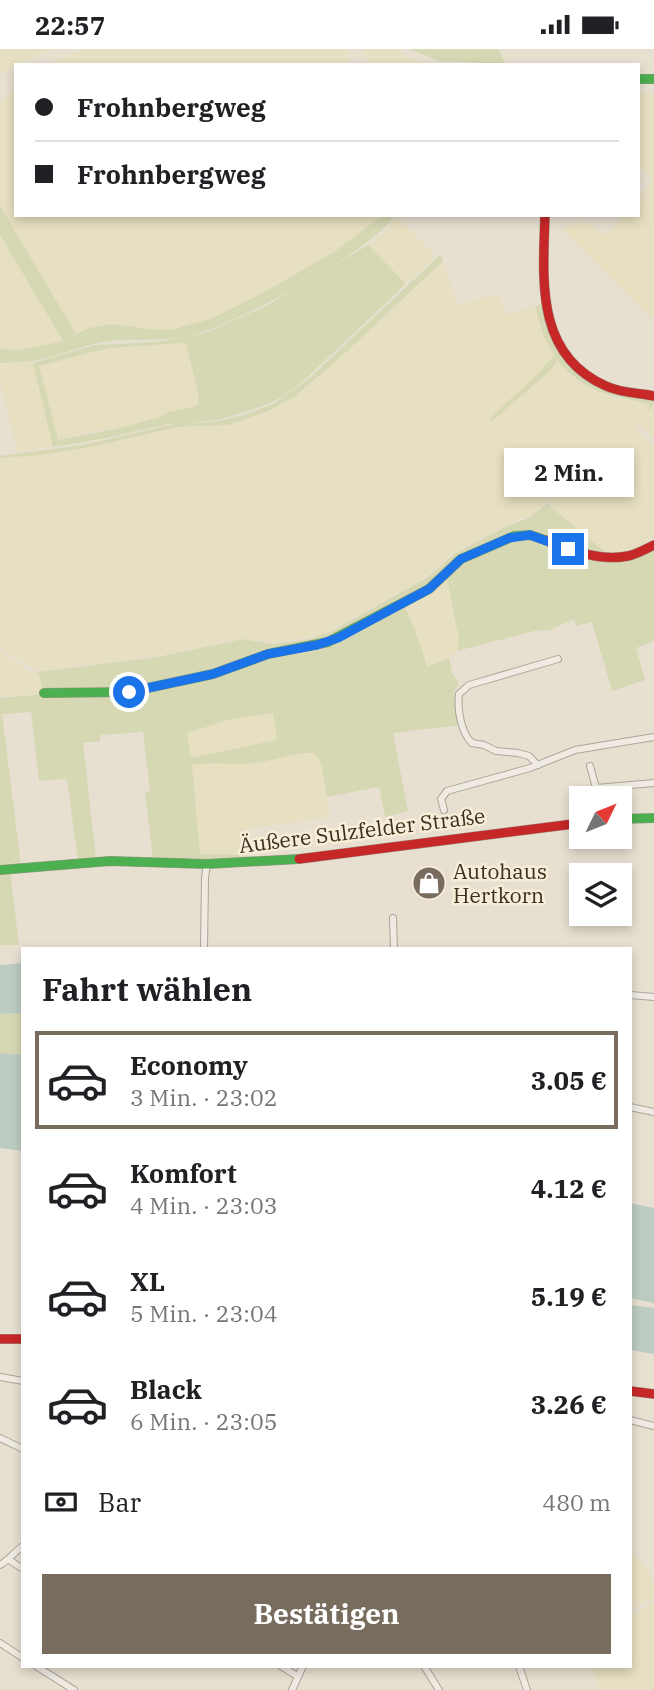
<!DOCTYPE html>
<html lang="de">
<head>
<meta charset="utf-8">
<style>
  body { margin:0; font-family:"IBM Plex Serif",serif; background:#f2f2f2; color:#202124; height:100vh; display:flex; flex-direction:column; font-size:26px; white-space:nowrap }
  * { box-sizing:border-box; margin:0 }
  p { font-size:23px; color:#757577 }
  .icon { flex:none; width:38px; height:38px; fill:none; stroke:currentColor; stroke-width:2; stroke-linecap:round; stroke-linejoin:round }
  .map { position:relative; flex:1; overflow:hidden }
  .details { position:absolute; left:21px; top:898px; width:611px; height:721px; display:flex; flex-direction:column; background:#fff; border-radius:0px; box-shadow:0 4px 10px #0003 }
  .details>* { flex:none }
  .banner { position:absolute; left:14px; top:14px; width:626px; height:154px; border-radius:0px; box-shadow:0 4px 10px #0003; display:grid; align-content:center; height:154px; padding:0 21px; background:#fff }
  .needle { width:46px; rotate:47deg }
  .tools { position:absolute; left:569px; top:737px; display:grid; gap:14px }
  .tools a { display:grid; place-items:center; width:63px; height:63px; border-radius:0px; background:#fff; box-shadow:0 4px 10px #0003; font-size:35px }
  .end { position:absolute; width:32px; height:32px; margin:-16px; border:9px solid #1a73e8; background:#fff; box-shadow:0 0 0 4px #fff }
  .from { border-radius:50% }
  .bubble { position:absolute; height:49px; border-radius:0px; background:#fff; box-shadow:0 4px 10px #0003; font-size:23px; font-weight:800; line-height:49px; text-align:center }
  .banner b { display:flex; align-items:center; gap:24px; height:66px; font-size:26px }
  .banner b+b { border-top:2px solid #e0e0e0 }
  .banner i { width:18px; height:18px; background:#202124 }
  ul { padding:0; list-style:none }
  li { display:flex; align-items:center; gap:21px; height:98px; margin:0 14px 10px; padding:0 7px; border:4px solid transparent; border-radius:0px }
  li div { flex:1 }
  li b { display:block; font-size:26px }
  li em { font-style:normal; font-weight:800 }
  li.active { border-color:#786c5e }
  li>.icon { width:63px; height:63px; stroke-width:1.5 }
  h2 { padding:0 21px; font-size:32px; line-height:84px }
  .pay { display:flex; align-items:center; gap:18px; height:77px; padding:0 21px; font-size:26px }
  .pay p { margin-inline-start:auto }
  .primary-button { display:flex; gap:14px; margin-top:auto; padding:14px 21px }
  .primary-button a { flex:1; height:80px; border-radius:0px; background:#786c5e; color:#fff; font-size:28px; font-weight:800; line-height:80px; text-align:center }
  .status { display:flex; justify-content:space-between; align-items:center; height:49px; padding:0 35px; background:#fff; direction:ltr }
  .status svg { height:19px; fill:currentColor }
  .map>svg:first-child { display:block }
  .farmland { fill:#e6dfc2 }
  .green { fill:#d6d7b3; fill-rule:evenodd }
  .water { fill:#bcccc2 }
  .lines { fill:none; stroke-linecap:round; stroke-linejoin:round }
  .street-casing { stroke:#ada599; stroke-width:8 }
  .fast-casing { stroke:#9c958a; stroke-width:10 }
  .jam-casing { stroke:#9c958a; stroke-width:10 }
  .street { stroke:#efebe3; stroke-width:6 }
  .fast { stroke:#4caf50; stroke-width:9 }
  .jam { stroke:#c62828; stroke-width:9 }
  .route { stroke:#1a73e8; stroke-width:9 }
  .labels { text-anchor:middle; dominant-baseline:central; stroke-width:5; stroke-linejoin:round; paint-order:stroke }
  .street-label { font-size:21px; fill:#3d2e20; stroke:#f7eed8 }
  .poi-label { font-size:21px; fill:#3d2e20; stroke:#f7eed8; text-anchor:start }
</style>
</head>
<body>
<div class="status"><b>22:57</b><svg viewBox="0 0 49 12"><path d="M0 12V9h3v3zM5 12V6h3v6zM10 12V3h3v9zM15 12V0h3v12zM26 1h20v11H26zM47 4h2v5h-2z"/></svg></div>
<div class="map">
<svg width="654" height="1641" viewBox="0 0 654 1641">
  <rect width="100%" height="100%" fill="#e7e0d1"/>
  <g class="farmland">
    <polygon points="0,0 53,0 16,16 0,25"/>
    <polygon points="84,0 346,0 352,16 47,16"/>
    <polygon points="362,0 398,0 406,8 430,16 370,16"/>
    <polygon points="16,38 16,166 383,166 334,203 261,245 213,269 171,281 158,281 112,275 89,279 76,285 0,157 0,55"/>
    <polygon points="639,44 654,44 654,272 561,179 584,172 606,186 623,166 639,166 639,148 653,131 639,117"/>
    <polygon points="397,168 436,207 406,235 368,196 383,184"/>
    <polygon points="0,186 61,288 59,293 19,301 0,300"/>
    <polygon points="443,212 458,256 499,244 506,265 535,257 544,288 554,305 539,324 491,372 549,323 557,311 575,330 592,341 615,349 650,355 648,361 654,356 654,389 639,377 636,381 654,396 654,488 633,502 609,506 546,454 531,466 500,479 454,504 421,531 321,586 273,594 243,589 158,607 38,622 0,600 0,409 41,406 96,397 177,378 213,378 243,371 300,344 331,317"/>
    <polygon points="185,294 188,296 187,303 199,348 198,355 194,358 169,363 159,369 115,380 111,379 58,391 39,317 108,299"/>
    <polygon points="33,314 53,398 17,403 0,334 0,315"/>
    <polygon points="446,524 459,592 457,602 449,609 427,618 421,597 403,554"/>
    <polygon points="0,602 30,622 38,623 45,644 0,648"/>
    <polygon points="273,664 277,692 191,710 186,684 231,670"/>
    <polygon points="299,703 314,704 317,706 321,714 330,768 243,781 247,812 243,812 240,806 200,806 192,716 209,713 256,714"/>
    <polygon points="630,1499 646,1518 654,1536 654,1548 630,1562"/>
    <polygon points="654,1553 654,1641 601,1641 591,1617 630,1617 630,1566"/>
  </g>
  <g class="green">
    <polygon points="410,0 498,0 506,15 438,12"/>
    <path d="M0,157L76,285L89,279L112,275L158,281H171L213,269L261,245L334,203L383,166H395C372,203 234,276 190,287C158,294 125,287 94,295C73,300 53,309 32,312C22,314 11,313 0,314V300L19,301L59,293L62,290L0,186Z"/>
    <path d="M368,196L406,235L302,333L282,348L263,357L218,371L168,375L107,389L53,398L33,314L95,296L158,293L205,284L266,257ZM186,294L199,348L198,355L194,358L169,363L158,369L115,380L58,391L39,317L108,299Z"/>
    <polygon points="441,205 443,212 331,317 294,348 268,362 228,376 177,378 96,397 41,406 0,409 0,407 83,396 178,374 214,373 248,365 275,354 312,327"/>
    <path d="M544,255L548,278L583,326L654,349V356L648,362L649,355C607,344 589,347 557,311L549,323L491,373L490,369L539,324L554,306L544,288L535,257Z"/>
    <path d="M547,455L609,506L624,505L634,501L637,503L631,507L654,496V592L636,599L645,631L612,642L592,573L576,577L574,570L550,581L534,582L457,602L459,591L446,524L461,510L489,499V497L459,510L429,539L403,552L421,597L427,618L449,609L452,624L459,634L454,643L461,676L393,684L408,762L385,768L379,738L327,748L321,714L314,704C292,703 274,712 253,714C233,716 213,712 192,716L200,805L241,806L243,812L153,811L145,743L150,742L143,683L100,686V692L83,694L96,810L78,812L67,730L39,732L31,663L2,665L21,817L0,820V649L44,645L38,623L157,608L243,590L273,595L309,590L332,582L428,528L442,516H447L443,515L454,505L501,480L528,469ZM273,664L277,691L191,709L187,684L231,670Z"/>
    <polygon points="10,822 19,896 0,896 0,823"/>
    <polygon points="23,964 23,1006 0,1004 0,965"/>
  </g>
  <g class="water">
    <polygon points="23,914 23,964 0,965 0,916"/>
    <polygon points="0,1004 23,1006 23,1102 0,1099"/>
    <polygon points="630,1154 654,1159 654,1254 630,1249"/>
    <polygon points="630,1256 654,1259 654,1305 630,1301"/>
  </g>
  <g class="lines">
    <defs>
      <g id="street">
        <path d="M538,716L529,707L518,704L496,702L484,696L472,694C461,684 457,660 459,645L469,636L558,610"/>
        <polyline points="590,717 596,739 654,734"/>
        <polyline points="444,761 441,750 447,742 530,719 575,701 654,688"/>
        <polyline points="393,869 394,900"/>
        <polyline points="204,900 205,829 207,815"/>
        <polyline points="630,946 654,948"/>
        <polyline points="630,1058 654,1063"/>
        <polyline points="0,1328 23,1332"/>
        <polyline points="630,1371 654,1377"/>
        <polyline points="0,1389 23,1400"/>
        <polyline points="9,1511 23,1520"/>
        <path d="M0,1516C9,1511 14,1503 23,1497"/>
        <polyline points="0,1594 23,1609"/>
        <polyline points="36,1617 74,1641"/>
        <polyline points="281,1617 297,1627"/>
        <polyline points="424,1617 439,1641"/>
        <polyline points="519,1617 527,1641"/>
        <polyline points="292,1641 303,1617"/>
      </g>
      <g id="fast">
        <polyline points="639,30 654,30"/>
        <polyline points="44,644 129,643 213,625 268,605 328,593 429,540 461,510 514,487 530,486 545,491"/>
        <polyline points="620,770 654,769"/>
        <polyline points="0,821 110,812 207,815 299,810"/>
      </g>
      <g id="jam">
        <path d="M545,166C543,231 535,306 606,337C621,344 638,344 654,347"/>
        <path d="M545,491C571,501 600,513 628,507C637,505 646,500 654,496"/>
        <polyline points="299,810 581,774"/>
        <polyline points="0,1290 23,1290"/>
        <polyline points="630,1342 654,1345"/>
      </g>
    </defs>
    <use href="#street" class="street-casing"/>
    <use href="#fast" class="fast-casing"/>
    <use href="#jam" class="jam-casing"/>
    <use href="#street" class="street"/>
    <use href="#fast" class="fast"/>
    <use href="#jam" class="jam"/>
  </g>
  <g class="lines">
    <polyline class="route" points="129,643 213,625 268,605 317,596 338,589 429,540 461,510 509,489 530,486 568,500"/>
  </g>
  <defs>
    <symbol id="shop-disc" viewBox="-11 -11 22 22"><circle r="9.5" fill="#786c5e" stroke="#f7eed8"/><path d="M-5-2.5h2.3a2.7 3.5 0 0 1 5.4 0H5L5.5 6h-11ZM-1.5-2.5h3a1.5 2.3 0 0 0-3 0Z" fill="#fff"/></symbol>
  </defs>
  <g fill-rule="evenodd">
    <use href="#shop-disc" x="410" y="815" width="38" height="38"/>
  </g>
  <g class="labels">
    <g class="street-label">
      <text transform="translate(362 781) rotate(-7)">Äußere Sulzfelder Straße</text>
    </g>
    <g class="poi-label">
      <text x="453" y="822">Autohaus<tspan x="453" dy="24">Hertkorn</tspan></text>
    </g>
  </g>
</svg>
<div class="tools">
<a><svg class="needle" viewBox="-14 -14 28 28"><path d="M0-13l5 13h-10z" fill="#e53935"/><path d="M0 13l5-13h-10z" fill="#757577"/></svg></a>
<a><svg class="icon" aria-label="layers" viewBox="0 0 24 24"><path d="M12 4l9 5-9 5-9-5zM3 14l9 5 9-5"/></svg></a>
</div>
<i class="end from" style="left:129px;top:643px"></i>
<i class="end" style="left:568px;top:500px"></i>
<div class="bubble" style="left:504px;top:399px;width:130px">2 Min.</div>
<div class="banner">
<b><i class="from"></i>Frohnbergweg</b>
<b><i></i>Frohnbergweg</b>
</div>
<section class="details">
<h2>Fahrt wählen</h2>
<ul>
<li class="active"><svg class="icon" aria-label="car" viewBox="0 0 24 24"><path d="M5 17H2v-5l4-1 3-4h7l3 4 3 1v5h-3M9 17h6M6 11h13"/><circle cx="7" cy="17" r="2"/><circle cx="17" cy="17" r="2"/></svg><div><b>Economy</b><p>3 Min. · 23:02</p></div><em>3.05 €</em></li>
<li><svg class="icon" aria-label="car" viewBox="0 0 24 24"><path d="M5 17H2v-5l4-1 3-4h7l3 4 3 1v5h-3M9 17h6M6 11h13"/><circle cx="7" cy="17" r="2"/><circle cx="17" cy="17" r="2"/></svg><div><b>Komfort</b><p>4 Min. · 23:03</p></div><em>4.12 €</em></li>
<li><svg class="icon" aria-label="car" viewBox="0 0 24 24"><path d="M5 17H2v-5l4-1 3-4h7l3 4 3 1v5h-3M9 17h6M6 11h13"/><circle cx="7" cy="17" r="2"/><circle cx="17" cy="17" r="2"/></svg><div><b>XL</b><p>5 Min. · 23:04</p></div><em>5.19 €</em></li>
<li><svg class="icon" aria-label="car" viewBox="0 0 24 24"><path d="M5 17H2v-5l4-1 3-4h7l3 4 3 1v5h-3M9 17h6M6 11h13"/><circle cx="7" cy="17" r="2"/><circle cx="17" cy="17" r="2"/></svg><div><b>Black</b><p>6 Min. · 23:05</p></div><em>3.26 €</em></li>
</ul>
<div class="pay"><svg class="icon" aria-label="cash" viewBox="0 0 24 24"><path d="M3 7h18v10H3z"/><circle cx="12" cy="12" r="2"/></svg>Bar<p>480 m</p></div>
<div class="primary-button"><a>Bestätigen</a></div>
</section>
</div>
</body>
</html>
